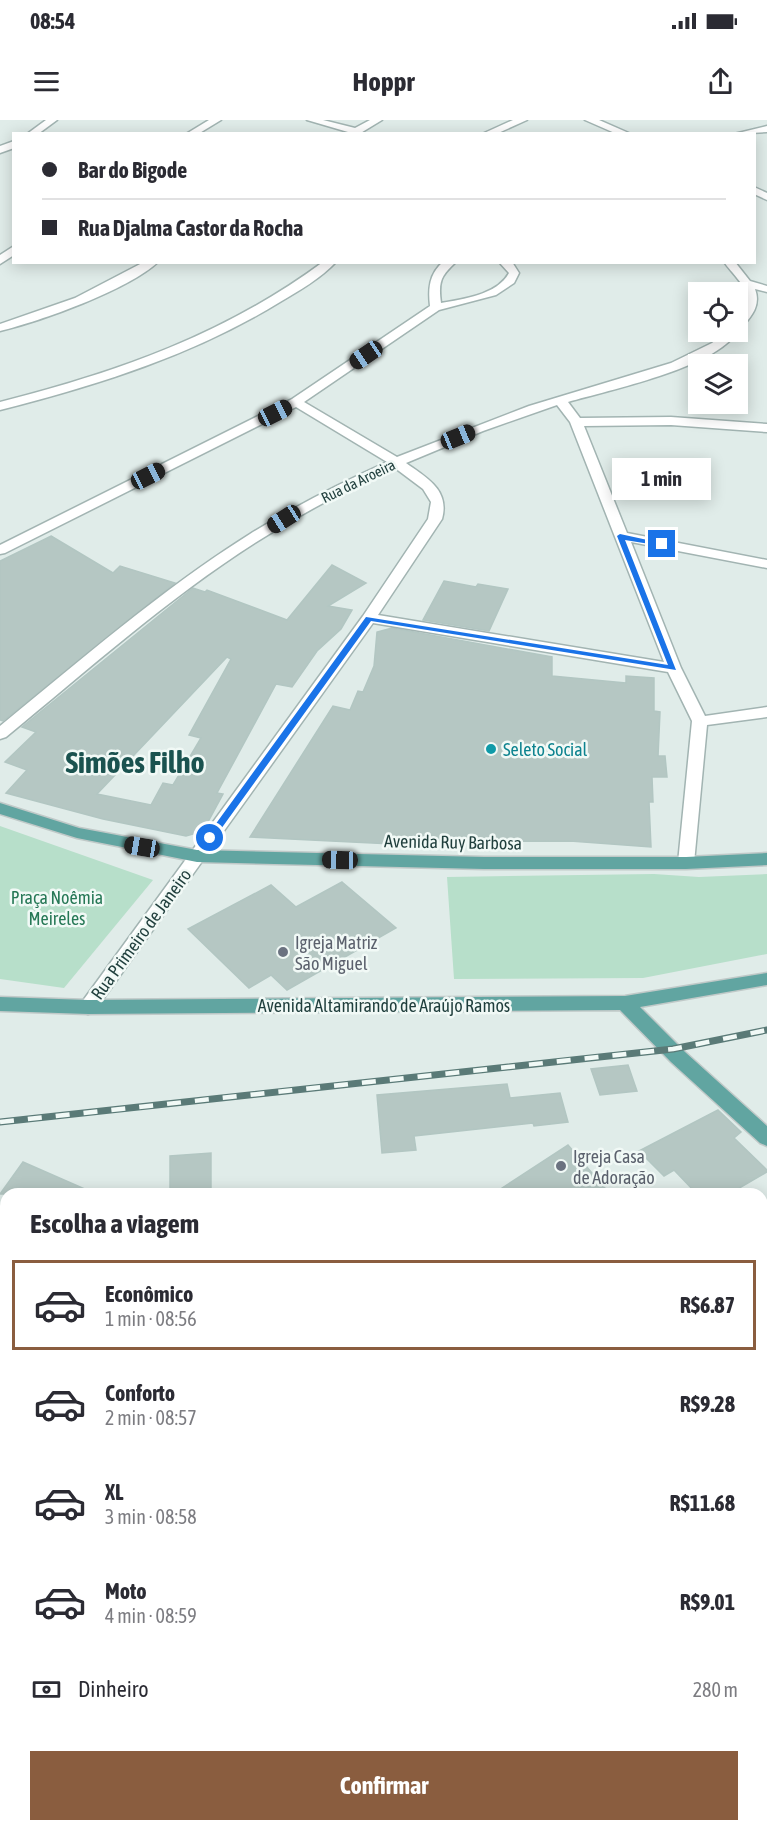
<!DOCTYPE html>
<html lang="pt">
<head>
<meta charset="utf-8">
<style>
  body { margin:0; font-family:"Asap Condensed",sans-serif; background:#f2f2f3; color:#2b2b33; height:100vh; display:flex; flex-direction:column; font-size:22px; white-space:nowrap }
  * { box-sizing:border-box; margin:0 }
  p { font-size:20px; color:#7c7c81 }
  .icon { flex:none; width:33px; height:33px; fill:none; stroke:currentColor; stroke-width:2; stroke-linecap:round; stroke-linejoin:round }
  .map { position:relative; flex:1; overflow:hidden }
  .drawer { position:absolute; left:0px; top:1068px; width:768px; height:644px; display:flex; flex-direction:column; background:#fff; border-radius:18px 18px 0 0; box-shadow:0 3px 15px #0003 }
  .drawer>* { flex:none }
  .hud { position:absolute; left:12px; top:12px; width:744px; height:132px; border-radius:0px; box-shadow:0 3px 15px #0003; display:grid; align-content:center; height:132px; padding:0 30px; background:#fff }
  .tools { position:absolute; left:688px; top:162px; display:grid; gap:12px }
  .tools a { display:grid; place-items:center; width:60px; height:60px; border-radius:0px; background:#fff; box-shadow:0 3px 15px #0003; font-size:30px }
  .end { position:absolute; width:27px; height:27px; margin:-14px; border:8px solid #1a73e8; background:#fff; box-shadow:0 0 0 3px #fff }
  .from { border-radius:50% }
  .bubble { position:absolute; height:42px; border-radius:0px; background:#fff; box-shadow:0 3px 15px #0003; font-size:20px; font-weight:700; line-height:42px; text-align:center }
  .car { position:absolute; width:18px; height:36px; margin:-18px -9px; border-radius:8px; box-shadow:0 0 4px 2px #0007; background:linear-gradient(#222 24%,#8ab4d8 0 40%,#222 0 76%,#8ab4d8 0 86%,#222 0) }
  .hud b { display:flex; align-items:center; gap:21px; height:57px; font-size:22px }
  .hud b+b { border-top:2px solid #e1e1e2 }
  .hud i { width:15px; height:15px; background:#2b2b33 }
  ul { padding:0; list-style:none }
  li { display:flex; align-items:center; gap:18px; height:90px; margin:0 12px 9px; padding:0 18px; border:3px solid transparent; border-radius:0px }
  li div { flex:1 }
  li b { display:block; font-size:22px }
  li em { font-style:normal; font-weight:700 }
  li.on { border-color:#8a5d3f }
  li>.icon { width:54px; height:54px; stroke-width:1.5 }
  h2 { padding:0 30px; font-size:27px; line-height:72px }
  .pay { display:flex; align-items:center; gap:15px; height:66px; padding:0 30px; font-size:22px }
  .pay p { margin-inline-start:auto }
  .action { display:flex; gap:12px; margin-top:auto; padding:12px 30px }
  .action a { flex:1; height:69px; border-radius:0px; background:#8a5d3f; color:#fff; font-size:24px; font-weight:700; line-height:69px; text-align:center }
  .status { display:flex; justify-content:space-between; align-items:center; height:42px; padding:0 30px; background:#fff; direction:ltr }
  .status svg { height:16px; fill:currentColor }
  header { display:flex; justify-content:space-between; align-items:center; height:78px; padding:0 30px; background:#fff; font-size:27px; font-weight:700 }
  .map>svg:first-child { display:block }
  .green { fill:#b7dfca }
  .building { fill:#b5c7c3; stroke:#b2c6c2; stroke-width:1.5; fill-rule:evenodd }
  .lines { fill:none; stroke-linecap:round; stroke-linejoin:round }
  .minor-casing { stroke:#a2b4b2; stroke-width:3 }
  .major-casing { stroke:#c0c9c8; stroke-width:3 }
  .minor { fill:#fff; fill-rule:evenodd }
  .major { fill:#61a5a1; fill-rule:evenodd }
  .rail-casing { stroke:#5a7a77; stroke-width:7 }
  .rail { stroke:#f1f9f6; stroke-width:4.5; stroke-dasharray:14; stroke-linecap:butt }
  .route { fill:#1a73e8 }
  .culture-dot { fill:#0f9aa8; stroke:#f1f9f6; stroke-width:2 }
  .worship-dot { fill:#6b7280; stroke:#f1f9f6; stroke-width:2 }
  .labels { text-anchor:middle; dominant-baseline:central; stroke-width:5; stroke-linejoin:round; paint-order:stroke }
  .far-street-label { font-size:15px; fill:#1f3e3c; stroke:#f1f9f6 }
  .culture-label { font-size:18px; fill:#0d838f; stroke:#f1f9f6; text-anchor:start }
  .street-label { font-size:18px; fill:#1f3e3c; stroke:#f1f9f6 }
  .park-label { font-size:18px; fill:#267856; stroke:#f1f9f6 }
  .worship-label { font-size:18px; fill:#5b616d; stroke:#f1f9f6; text-anchor:start }
  .town-label { font-size:30px; font-weight:bold; fill:#1a524f; stroke:#f1f9f6 }
</style>
</head>
<body>
<div class="status"><b>08:54</b><svg viewBox="0 0 49 12"><path d="M0 12V9h3v3zM5 12V6h3v6zM10 12V3h3v9zM15 12V0h3v12zM26 1h20v11H26zM47 4h2v5h-2z"/></svg></div>
<header><svg class="icon" aria-label="menu" viewBox="0 0 24 24"><path d="M4 6h16M4 12h16M4 18h16"/></svg>Hoppr<svg class="icon" aria-label="share" viewBox="0 0 24 24"><path d="M12 15V3M7 8l5-5 5 5M5 13v7h14v-7"/></svg></header>
<div class="map">
<svg width="767" height="1711" viewBox="0 0 767 1711">
  <rect width="100%" height="100%" fill="#e0ece9"/>
  <g class="green">
    <polygon points="0,706 153,760 64,868 0,859"/>
    <polygon points="654,754 699,757 767,754 767,834 643,858 454,859 447,757"/>
  </g>
  <g class="building">
    <polygon points="51,416 113,453 120,446 175,463 3,601 0,600 0,441"/>
    <path d="M332,445L366,463L328,486L352,490L341,509L317,531L292,567L276,564L217,673L223,674L203,711L186,716L103,699L6,673L27,650L5,642L36,612L22,607L193,468L205,472L207,470L287,500ZM227,537L231,539L189,615L201,618L173,665L163,663L151,685L97,674Z"/>
    <polygon points="444,461 476,467 478,464 508,469 489,511 423,500"/>
    <polygon points="392,508 552,537 552,556 626,563 626,556 654,558 654,591 660,592 658,636 665,636 667,657 652,657 653,682 649,682 651,727 570,721 392,722 392,724 250,717 333,586 350,590 358,571 363,572 374,546 377,512"/>
    <polygon points="342,762 396,808 287,870 271,855 249,868 188,809 271,765 296,787"/>
    <polygon points="628,945 637,971 600,975 591,949"/>
    <polygon points="507,964 510,978 560,973 568,1002 534,1006 533,1003 414,1016 416,1030 382,1033 377,975"/>
    <polygon points="718,990 741,1012 734,1018 767,1050 767,1052 729,1074 697,1074 674,1050 664,1056 639,1031"/>
    <polygon points="568,1025 610,1074 493,1074"/>
    <polygon points="211,1033 211,1072 170,1074 170,1036"/>
    <polygon points="23,1042 96,1074 0,1074"/>
  </g>
  <g class="lines">
    <defs>
      <g id="minor">
        <polygon points="46,0 57,0 38,14 27,14"/>
        <polygon points="209,0 221,0 198,14 186,14"/>
        <polygon points="307,0 323,0 355,8 370,0 382,0 359,14 347,14 348,12"/>
        <polygon points="513,0 527,0 496,14 482,14"/>
        <polygon points="585,0 599,0 631,14 617,14"/>
        <polygon points="767,6 767,12 734,14"/>
        <polygon points="14,21 14,28 0,33 0,26"/>
        <polygon points="754,67 767,73 767,80 754,74"/>
        <polygon points="14,126 14,135 0,144 0,135"/>
        <path d="M144,142H158C128,170 41,201 0,211V204L75,178Z"/>
        <path d="M323,142H336C321,158 299,171 280,182C194,235 98,265 0,290V282C118,252 224,215 323,142Z"/>
        <path d="M443,142H456C441,156 438,161 441,183C463,179 497,175 509,153L499,142H512L519,153L514,163L496,175L439,190L304,282L397,337L529,286L671,243L712,223L726,212H737C715,248 609,270 568,282L580,298L671,297L767,304V312L671,305L584,306L627,413L767,440V448L631,422L681,548L705,596L767,587V597L707,605L694,743L692,747H680L678,743L692,601L668,552L373,503L94,892L88,894L82,892L79,887L82,882L363,496L428,399L431,382L423,369L395,348C348,369 302,393 258,421C168,478 88,550 6,617L0,619V606C81,540 161,470 250,414C294,387 340,363 387,342L296,287L5,433L0,434V425L292,279L430,186C428,169 429,154 443,142ZM557,285L570,302L664,542L378,495L442,399C450,370 427,358 406,343L483,311Z"/>
        <path d="M724,142H735L750,161L767,166V172L755,169C761,185 752,196 742,207L738,208C738,198 742,195 745,185C751,168 733,155 724,142Z"/>
        <polygon points="767,1251 767,1274 762,1276 762,1253"/>
        <polygon points="6,1397 6,1422 0,1424 0,1399"/>
        <polygon points="97,1706 126,1706 124,1711 95,1711"/>
        <polygon points="455,1706 486,1706 484,1711 453,1711"/>
      </g>
      <g id="major">
        <polygon points="0,683 79,708 197,730 484,737 686,737 767,733 767,745 686,749 484,749 197,742 77,718 0,694"/>
        <polygon points="767,853 767,865 640,887 685,932 767,1006 767,1026 760,1023 671,942 620,890 88,894 0,891 0,877 88,880 625,876"/>
      </g>
    </defs>
    <use href="#minor" class="minor-casing"/>
    <use href="#major" class="major-casing"/>
    <use href="#minor" class="minor"/>
    <use href="#major" class="major"/>
    <defs>
      <polyline id="rail" points="0,1002 673,929 767,910"/>
    </defs>
    <use href="#rail" class="rail-casing"/>
    <use href="#rail" class="rail"/>
  </g>
  <polygon class="route" points="620,414 666,424 662,426 625,420 676,550 371,501 213,720 207,720 207,716 366,497 668,545 617,416"/>
  <circle class="culture-dot" cx="491" cy="629" r="6"/>
  <g class="worship-dot">
    <circle cx="283" cy="832" r="6"/>
    <circle cx="561" cy="1046" r="6"/>
  </g>
  <g class="labels">
    <g class="far-street-label">
      <text transform="translate(358 361) rotate(-26)">Rua da Aroeira</text>
    </g>
    <g class="culture-label">
      <text x="503" y="629">Seleto Social</text>
    </g>
    <g class="street-label">
      <text transform="translate(453 722) rotate(1)">Avenida Ruy Barbosa</text>
      <text transform="translate(141 814) rotate(-54)">Rua Primeiro de Janeiro</text>
      <text x="384" y="885">Avenida Altamirando de Araújo Ramos</text>
    </g>
    <g class="park-label">
      <text x="57" y="777">Praça Noêmia<tspan x="57" dy="21">Meireles</tspan></text>
    </g>
    <g class="worship-label">
      <text x="295" y="822">Igreja Matriz<tspan x="295" dy="21">São Miguel</tspan></text>
      <text x="573" y="1036">Igreja Casa<tspan x="573" dy="21">de Adoração</tspan></text>
    </g>
    <g class="town-label">
      <text x="135" y="642">Simões Filho</text>
    </g>
  </g>
</svg>
<div class="tools">
<a><svg class="icon" aria-label="locate" viewBox="0 0 24 24"><circle cx="12" cy="12" r="6"/><path d="M12 2v4M12 18v4M2 12h4M18 12h4"/></svg></a>
<a><svg class="icon" aria-label="layers" viewBox="0 0 24 24"><path d="M12 4l9 5-9 5-9-5zM3 14l9 5 9-5"/></svg></a>
</div>
<i class="end from" style="left:210px;top:718px"></i>
<i class="end" style="left:662px;top:424px"></i>
<div class="bubble" style="left:612px;top:338px;width:99px">1 min</div>
<i class="car" style="left:366px;top:235px;rotate:236deg"></i>
<i class="car" style="left:275px;top:293px;rotate:63deg"></i>
<i class="car" style="left:458px;top:317px;rotate:68deg"></i>
<i class="car" style="left:148px;top:356px;rotate:63deg"></i>
<i class="car" style="left:284px;top:399px;rotate:238deg"></i>
<i class="car" style="left:142px;top:727px;rotate:280deg"></i>
<i class="car" style="left:340px;top:740px;rotate:271deg"></i>
<div class="hud">
<b><i class="from"></i>Bar do Bigode</b>
<b><i></i>Rua Djalma Castor da Rocha</b>
</div>
<section class="drawer">
<h2>Escolha a viagem</h2>
<ul>
<li class="on"><svg class="icon" aria-label="car" viewBox="0 0 24 24"><path d="M5 17H2v-5l4-1 3-4h7l3 4 3 1v5h-3M9 17h6M6 11h13"/><circle cx="7" cy="17" r="2"/><circle cx="17" cy="17" r="2"/></svg><div><b>Econômico</b><p>1 min · 08:56</p></div><em>R$6.87</em></li>
<li><svg class="icon" aria-label="car" viewBox="0 0 24 24"><path d="M5 17H2v-5l4-1 3-4h7l3 4 3 1v5h-3M9 17h6M6 11h13"/><circle cx="7" cy="17" r="2"/><circle cx="17" cy="17" r="2"/></svg><div><b>Conforto</b><p>2 min · 08:57</p></div><em>R$9.28</em></li>
<li><svg class="icon" aria-label="car" viewBox="0 0 24 24"><path d="M5 17H2v-5l4-1 3-4h7l3 4 3 1v5h-3M9 17h6M6 11h13"/><circle cx="7" cy="17" r="2"/><circle cx="17" cy="17" r="2"/></svg><div><b>XL</b><p>3 min · 08:58</p></div><em>R$11.68</em></li>
<li><svg class="icon" aria-label="car" viewBox="0 0 24 24"><path d="M5 17H2v-5l4-1 3-4h7l3 4 3 1v5h-3M9 17h6M6 11h13"/><circle cx="7" cy="17" r="2"/><circle cx="17" cy="17" r="2"/></svg><div><b>Moto</b><p>4 min · 08:59</p></div><em>R$9.01</em></li>
</ul>
<div class="pay"><svg class="icon" aria-label="cash" viewBox="0 0 24 24"><path d="M3 7h18v10H3z"/><circle cx="12" cy="12" r="2"/></svg>Dinheiro<p>280 m</p></div>
<div class="action"><a>Confirmar</a></div>
</section>
</div>
</body>
</html>
